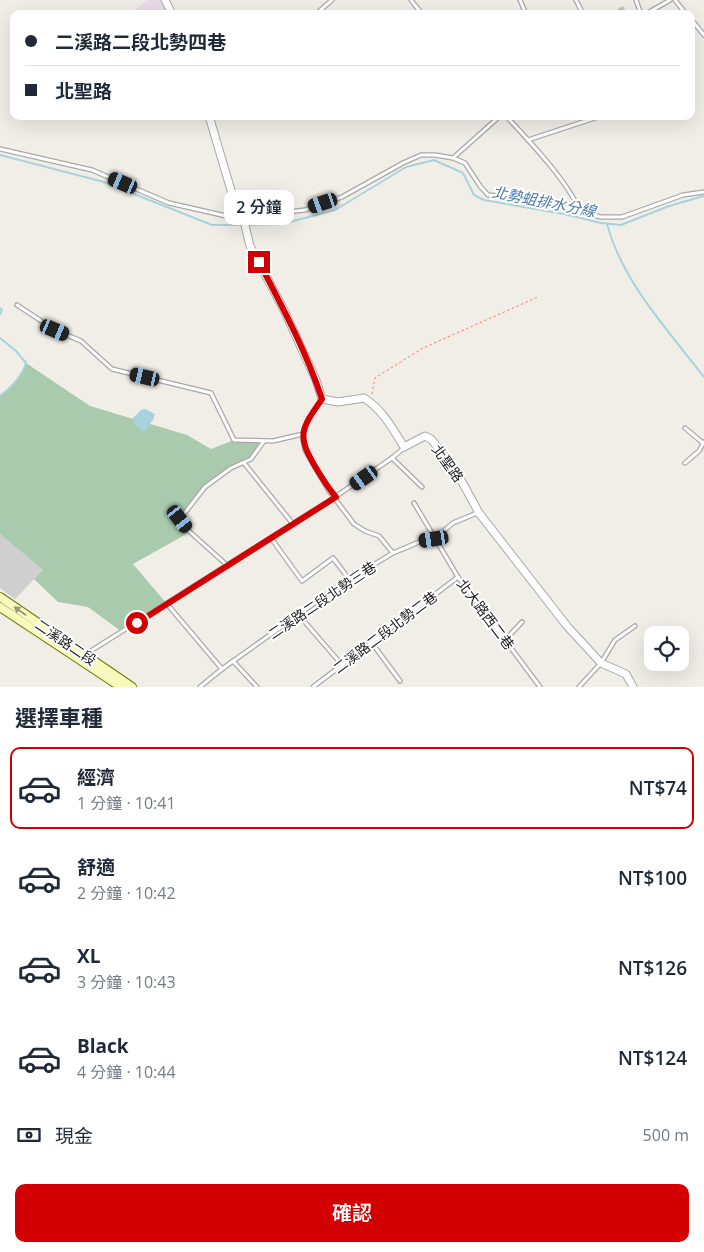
<!DOCTYPE html>
<html lang="zh-TW">
<head>
<meta charset="utf-8">
<style>
  body { margin:0; font-family:"Open Sans","Noto Sans TC",sans-serif; background:#f6f6f7; color:#1f2937; height:100vh; display:flex; flex-direction:column; font-size:19px; white-space:nowrap }
  * { box-sizing:border-box; margin:0 }
  p { font-size:16px; color:#747a83 }
  .icon { flex:none; width:28px; height:28px; fill:none; stroke:currentColor; stroke-width:2; stroke-linecap:round; stroke-linejoin:round }
  .map { position:relative; height:687px; overflow:hidden }
  .side { display:flex; flex-direction:column; background:#fff; flex:1 }
  .side>* { flex:none }
  .top-card { position:absolute; left:10px; top:10px; width:685px; height:110px; border-radius:10px; box-shadow:0 5px 20px #0002; display:grid; align-content:center; height:110px; padding:0 15px; background:#fff }
  .buttons { position:absolute; left:644px; top:626px; display:grid; gap:10px }
  .buttons a { display:grid; place-items:center; width:45px; height:45px; border-radius:10px; background:#fff; box-shadow:0 5px 20px #0002; font-size:25px }
  .end { position:absolute; width:22px; height:22px; margin:-11px; border:6px solid #d20003; background:#fff; box-shadow:0 0 0 2px #fff }
  .from { border-radius:50% }
  .bubble { position:absolute; height:35px; border-radius:10px; background:#fff; box-shadow:0 5px 20px #0002; font-size:16px; font-weight:600; line-height:35px; text-align:center }
  .car { position:absolute; width:15px; height:30px; margin:-15px -8px; border-radius:6px; box-shadow:0 0 4px 1px #0007; background:linear-gradient(#222 24%,#8ab4d8 0 40%,#222 0 76%,#8ab4d8 0 86%,#222 0) }
  .top-card b { display:flex; align-items:center; gap:18px; height:48px; font-size:19px }
  .top-card b+b { border-top:1px solid #e0e1e3 }
  .top-card i { width:12px; height:12px; background:#1f2937 }
  ul { padding:0; list-style:none }
  li { display:flex; align-items:center; gap:15px; height:82px; margin:0 10px 8px; padding:0 5px; border:2px solid transparent; border-radius:10px }
  li div { flex:1 }
  li b { display:block; font-size:19px }
  li em { font-style:normal; font-weight:600 }
  li.selected { border-color:#d20003 }
  li>.icon { width:45px; height:45px; stroke-width:1.5 }
  h2 { padding:0 15px; font-size:22px; line-height:60px }
  .pay { display:flex; align-items:center; gap:12px; height:55px; padding:0 15px; font-size:19px }
  .pay p { margin-inline-start:auto }
  .button { display:flex; gap:10px; margin-top:auto; padding:10px 15px }
  .button a { flex:1; height:58px; border-radius:10px; background:#d20003; color:#fff; font-size:20px; font-weight:600; line-height:58px; text-align:center }
  .map>svg:first-child { display:block }
  .industrial { fill:#eadae7 }
  .religious { fill:#cfcfcf }
  .cemetery { fill:#a9caad }
  .water { fill:#a8d3de }
  .lines { fill:none; stroke-linecap:round; stroke-linejoin:round }
  .stream { stroke:#a8d3de; stroke-width:2 }
  .building { fill:#c6beb7 }
  .service-casing { stroke:#a8a8a8; stroke-width:5.5 }
  .tertiary-casing { stroke:#a8a8a8; stroke-width:9 }
  .secondary-casing { stroke:#707b05; stroke-width:10 }
  .path { stroke:#fa7c70; stroke-width:1; stroke-dasharray:2.5 2.5; stroke-linecap:butt }
  .service { stroke:#fff; stroke-width:3 }
  .tertiary { stroke:#fff; stroke-width:7 }
  .secondary { stroke:#f8fabd; stroke-width:8 }
  .oneway { fill:#979877 }
  .route { stroke:#d20003; stroke-width:6 }
  .labels { text-anchor:middle; dominant-baseline:central; stroke-width:4; stroke-linejoin:round; paint-order:stroke }
  .street-label { font-size:14px; fill:#212121; stroke:#fff }
  .water-label { font-size:15px; font-style:italic; fill:#497aaa; stroke:#fff }
</style>
</head>
<body>
<div class="map">
<svg width="704" height="687" viewBox="0 0 704 687">
  <rect width="100%" height="100%" fill="#f1eee8"/>
  <polygon class="industrial" points="147,0 160,0 169,14 130,14"/>
  <polygon class="religious" points="0,534 43,570 15,599 0,588"/>
  <path class="cemetery" d="M26,363L90,406L187,435L211,449L234,440L264,441L251,459L231,468L205,487L180,519L190,532L133,564L167,604L122,632L88,607L58,602L34,579L43,570L0,534V396C10,389 23,375 26,363Z"/>
  <polygon class="water" points="145,409 155,414 153,420 144,432 136,426 132,419 141,410"/>
  <g class="lines">
    <g class="stream">
      <polyline points="0,155 104,182 212,225 242,225"/>
      <path d="M607,224C623,283 668,330 704,377"/>
      <polyline points="246,225 282,224 335,210 406,167 434,160 463,173 474,195 484,200 564,214 601,223 621,225 669,206 704,196"/>
      <polyline points="0,308 2,310 0,314"/>
      <path d="M0,338L16,351L26,363C23,375 10,389 0,396"/>
    </g>
  </g>
  <polygon class="building" points="623,6 627,14 610,14"/>
  <g class="lines">
    <defs>
      <g id="service">
        <polyline points="411,0 422,14"/>
        <polyline points="520,0 526,14"/>
        <polyline points="576,0 583,14"/>
        <polyline points="636,0 641,14"/>
        <polyline points="675,0 686,14"/>
        <polyline points="316,14 332,0"/>
        <polyline points="646,14 670,0"/>
        <polyline points="691,19 704,35"/>
        <path d="M506,116C530,142 566,179 580,211"/>
        <polyline points="528,140 601,116"/>
        <polyline points="0,149 92,170 169,203 235,218 305,210 342,197 403,163 421,155 435,155 453,158 465,163 480,186 488,195 534,199 601,217 622,217 683,195 704,192"/>
        <polyline points="453,158 500,116"/>
        <polyline points="17,305 55,330 81,341 112,369 211,393 234,440 273,441 303,434"/>
        <polyline points="322,399 309,418 304,430 303,440 305,450 329,491 354,524 365,531 379,536 393,553"/>
        <polyline points="685,428 703,443"/>
        <polyline points="392,458 422,487"/>
        <polyline points="244,463 293,524"/>
        <polyline points="685,463 699,451 704,442"/>
        <polyline points="414,503 458,577 540,687"/>
        <polyline points="271,538 302,581 333,558 349,579"/>
        <polyline points="228,566 190,532 180,519 205,487 231,468 251,459 264,441"/>
        <polyline points="167,604 222,669"/>
        <polyline points="298,614 342,665"/>
        <polyline points="505,640 522,622"/>
        <polyline points="372,643 400,681"/>
        <polyline points="86,654 335,497 392,458 404,448"/>
        <polyline points="233,661 257,687"/>
        <polyline points="200,687 222,669 340,585 393,553 424,540 434,539 453,523 477,513"/>
        <polyline points="313,687 458,577"/>
        <polyline points="579,687 601,663 615,640 635,626"/>
      </g>
      <g id="tertiary">
        <polyline points="165,0 172,14"/>
        <path d="M209,116L233,197L243,217L250,246L284,310L316,380L322,399L338,402L364,398C382,409 393,429 404,447L425,436L431,439L455,469L479,513L567,626L601,663L626,674L633,687"/>
      </g>
      <g id="secondary">
        <polyline points="0,597 132,687"/>
        <polyline points="0,607 121,687"/>
      </g>
    </defs>
    <use href="#service" class="service-casing"/>
    <use href="#tertiary" class="tertiary-casing"/>
    <use href="#secondary" class="secondary-casing"/>
    <polyline class="path" points="372,394 375,378 423,348 538,297"/>
    <use href="#service" class="service"/>
    <use href="#tertiary" class="tertiary"/>
    <use href="#secondary" class="secondary"/>
  </g>
  <defs><path id="oneway-solid" d="M-6-.8H1V-3.2L6.5 0L1 3.2V.8H-6Z" transform="scale(1.25)"/></defs>
  <use class="oneway" href="#oneway-solid" transform="translate(20 611) rotate(-145)"/>
  <g class="lines">
    <path class="route" d="M137,623L336,497C328,488 322,478 316,468C296,435 301,429 322,399C306,351 282,306 259,262"/>
  </g>
  <g class="labels">
    <g class="street-label">
      <text transform="translate(448 463) rotate(54)">北聖路</text>
      <text transform="translate(322 600) rotate(-34)">二溪路二段北勢三巷</text>
      <text transform="translate(486 614) rotate(53)">北大路西二巷</text>
      <text transform="translate(385 632) rotate(-37)">二溪路二段北勢二巷</text>
      <text transform="translate(66 642) rotate(34)">二溪路二段</text>
    </g>
    <g class="water-label">
      <text transform="translate(544 201) rotate(11)">北勢蛆排水分線</text>
    </g>
  </g>
</svg>
<div class="buttons">
<a><svg class="icon" aria-label="locate" viewBox="0 0 24 24"><circle cx="12" cy="12" r="6"/><path d="M12 2v4M12 18v4M2 12h4M18 12h4"/></svg></a>
</div>
<i class="end from" style="left:137px;top:623px"></i>
<i class="end" style="left:259px;top:262px"></i>
<div class="bubble" style="left:224px;top:190px;width:70px">2 分鐘</div>
<i class="car" style="left:123px;top:183px;rotate:293deg"></i>
<i class="car" style="left:323px;top:203px;rotate:251deg"></i>
<i class="car" style="left:55px;top:330px;rotate:113deg"></i>
<i class="car" style="left:145px;top:377px;rotate:283deg"></i>
<i class="car" style="left:364px;top:478px;rotate:235deg"></i>
<i class="car" style="left:180px;top:519px;rotate:142deg"></i>
<i class="car" style="left:434px;top:539px;rotate:261deg"></i>
<div class="top-card">
<b><i class="from"></i>二溪路二段北勢四巷</b>
<b><i></i>北聖路</b>
</div>
</div>
<section class="side">
<h2>選擇車種</h2>
<ul>
<li class="selected"><svg class="icon" aria-label="car" viewBox="0 0 24 24"><path d="M5 17H2v-5l4-1 3-4h7l3 4 3 1v5h-3M9 17h6M6 11h13"/><circle cx="7" cy="17" r="2"/><circle cx="17" cy="17" r="2"/></svg><div><b>經濟</b><p>1 分鐘 · 10:41</p></div><em>NT$74</em></li>
<li><svg class="icon" aria-label="car" viewBox="0 0 24 24"><path d="M5 17H2v-5l4-1 3-4h7l3 4 3 1v5h-3M9 17h6M6 11h13"/><circle cx="7" cy="17" r="2"/><circle cx="17" cy="17" r="2"/></svg><div><b>舒適</b><p>2 分鐘 · 10:42</p></div><em>NT$100</em></li>
<li><svg class="icon" aria-label="car" viewBox="0 0 24 24"><path d="M5 17H2v-5l4-1 3-4h7l3 4 3 1v5h-3M9 17h6M6 11h13"/><circle cx="7" cy="17" r="2"/><circle cx="17" cy="17" r="2"/></svg><div><b>XL</b><p>3 分鐘 · 10:43</p></div><em>NT$126</em></li>
<li><svg class="icon" aria-label="car" viewBox="0 0 24 24"><path d="M5 17H2v-5l4-1 3-4h7l3 4 3 1v5h-3M9 17h6M6 11h13"/><circle cx="7" cy="17" r="2"/><circle cx="17" cy="17" r="2"/></svg><div><b>Black</b><p>4 分鐘 · 10:44</p></div><em>NT$124</em></li>
</ul>
<div class="pay"><svg class="icon" aria-label="cash" viewBox="0 0 24 24"><path d="M3 7h18v10H3z"/><circle cx="12" cy="12" r="2"/></svg>現金<p>500 m</p></div>
<div class="button"><a>確認</a></div>
</section>
</body>
</html>
